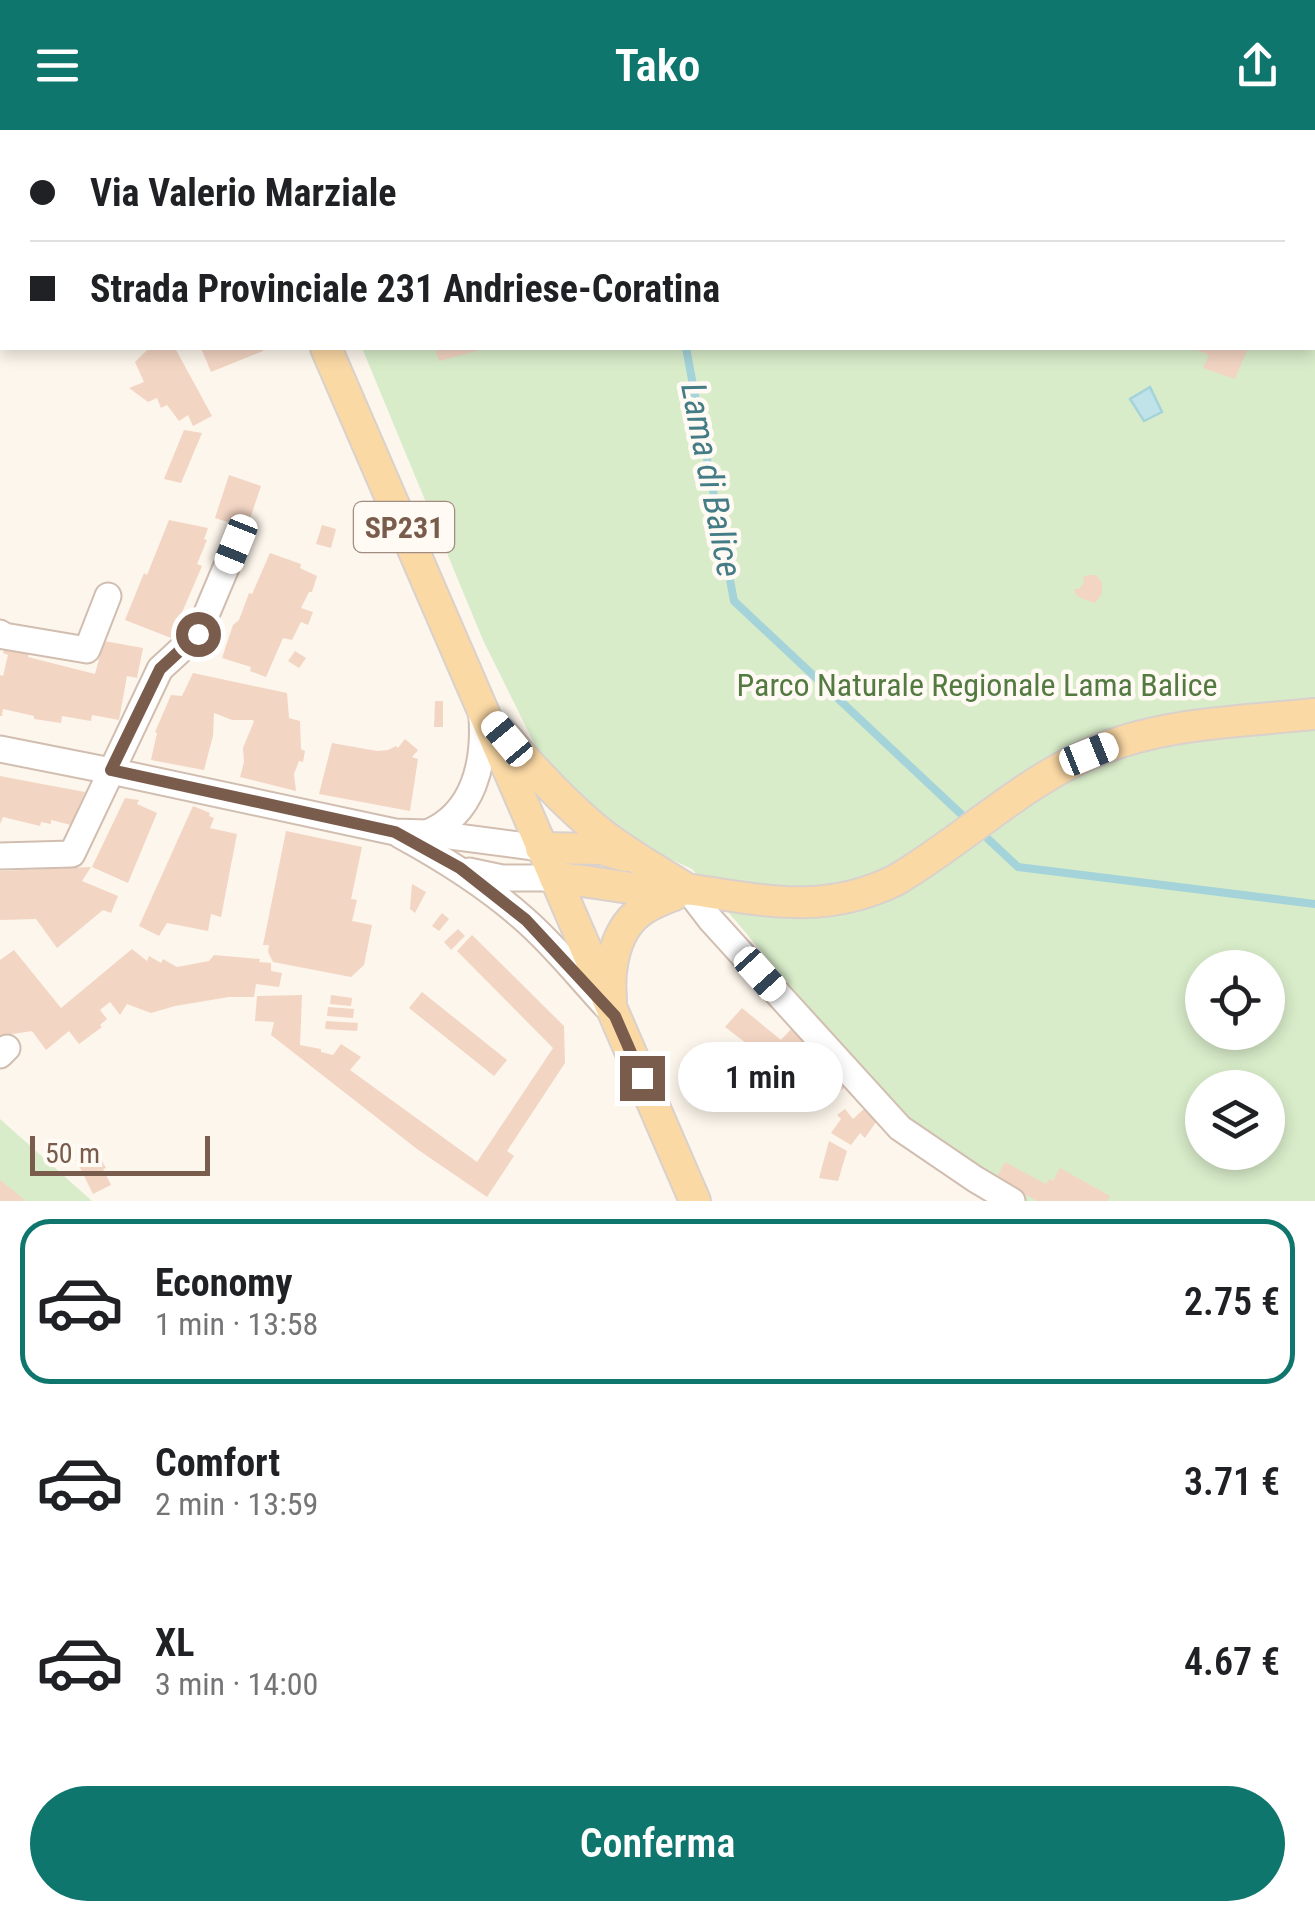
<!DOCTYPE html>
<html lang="it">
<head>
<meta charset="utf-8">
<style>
  body { margin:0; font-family:"Roboto Condensed",sans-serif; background:#f2f2f2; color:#202124; height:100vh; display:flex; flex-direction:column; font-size:38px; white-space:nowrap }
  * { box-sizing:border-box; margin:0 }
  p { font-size:32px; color:#757577 }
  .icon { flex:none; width:55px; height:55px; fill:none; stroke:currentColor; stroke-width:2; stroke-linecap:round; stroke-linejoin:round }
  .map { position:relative; height:1071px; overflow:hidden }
  .details { display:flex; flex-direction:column; background:#fff; flex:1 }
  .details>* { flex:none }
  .top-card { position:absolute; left:0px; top:0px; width:1315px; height:220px; box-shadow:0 5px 15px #0003; display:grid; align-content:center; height:220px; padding:0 30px; background:#fff }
  .controls { position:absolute; left:1185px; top:820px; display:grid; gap:20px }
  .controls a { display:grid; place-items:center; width:100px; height:100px; border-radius:50%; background:#fff; box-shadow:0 5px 15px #0003; font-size:50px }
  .scale { position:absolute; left:30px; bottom:25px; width:180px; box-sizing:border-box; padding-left:10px; border:5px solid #7a5c4d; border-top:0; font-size:28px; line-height:35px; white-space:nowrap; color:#7a5c4d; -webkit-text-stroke:8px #fffaf3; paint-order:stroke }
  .end { position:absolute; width:45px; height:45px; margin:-22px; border:12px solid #7a5c4d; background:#fff; box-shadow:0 0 0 5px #fff }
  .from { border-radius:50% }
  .bubble { position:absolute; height:70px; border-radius:35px; background:#fff; box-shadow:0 5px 15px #0003; font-size:32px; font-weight:600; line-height:70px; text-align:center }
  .car { position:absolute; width:30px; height:60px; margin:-30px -15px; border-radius:12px; box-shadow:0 0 8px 2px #0007; background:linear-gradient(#fff 24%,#345 0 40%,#fff 0 76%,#345 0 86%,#fff 0) }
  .top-card b { display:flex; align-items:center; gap:35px; height:95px; font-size:38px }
  .top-card b+b { border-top:2px solid #e0e0e0 }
  .top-card i { width:25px; height:25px; background:#202124 }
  ul { padding:18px 0 0; list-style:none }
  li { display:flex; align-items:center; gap:30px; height:165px; margin:0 20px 15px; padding:0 10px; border:5px solid transparent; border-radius:30px }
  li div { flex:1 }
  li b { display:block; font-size:38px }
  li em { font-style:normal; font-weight:600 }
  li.active { border-color:#0f766e }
  li>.icon { width:90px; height:90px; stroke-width:1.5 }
  .cta { display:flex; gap:20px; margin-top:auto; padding:20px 30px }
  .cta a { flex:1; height:115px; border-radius:60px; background:#0f766e; color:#fff; font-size:40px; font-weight:600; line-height:115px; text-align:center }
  header { display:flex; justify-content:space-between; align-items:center; height:130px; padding:0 30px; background:#0f766e; color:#fff; font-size:45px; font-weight:600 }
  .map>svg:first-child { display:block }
  .green { fill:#d8ecc9; fill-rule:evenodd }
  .water { fill:#bfe3e8; stroke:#a5d3da; stroke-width:2.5 }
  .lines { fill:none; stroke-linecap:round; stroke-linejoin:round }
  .stream { stroke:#a5d3da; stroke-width:8 }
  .building { fill:#f3d5c3 }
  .minor-casing { stroke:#d1beb0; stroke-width:29 }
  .major-casing { stroke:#dad1cd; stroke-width:34 }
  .minor { stroke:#fff; stroke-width:25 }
  .major { stroke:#fbd9a5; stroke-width:30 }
  .route { stroke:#7a5c4d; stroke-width:12 }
  .labels { text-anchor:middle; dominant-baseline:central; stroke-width:9; stroke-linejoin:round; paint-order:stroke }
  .shield { fill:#fffaf3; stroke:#a28b7f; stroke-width:2.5 }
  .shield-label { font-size:30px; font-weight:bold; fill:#7a5c4d }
  .park-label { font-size:32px; fill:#537a41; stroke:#fffaf3 }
  .water-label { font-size:35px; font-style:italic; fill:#437c86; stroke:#fffaf3 }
</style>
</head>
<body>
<header><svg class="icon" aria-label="menu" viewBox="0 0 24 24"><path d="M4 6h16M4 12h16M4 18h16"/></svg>Tako<svg class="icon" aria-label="share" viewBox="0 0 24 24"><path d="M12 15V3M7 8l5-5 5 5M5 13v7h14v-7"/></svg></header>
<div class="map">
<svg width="1315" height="1071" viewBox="0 0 1315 1071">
  <rect width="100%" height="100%" fill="#fdf6ec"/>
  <g class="green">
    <path d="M272,0H1315V1071H1026L921,1011L692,739L620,706L538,621L483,510L362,218H1312V2H273ZM1202,838H1268V902H1202ZM1202,958H1268V1022H1202Z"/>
    <polygon points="0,989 92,1071 0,1071"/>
  </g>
  <polygon class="water" points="1150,257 1162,282 1144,291 1130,269"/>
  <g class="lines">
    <g class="stream">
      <polyline points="648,0 648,2"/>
      <polyline points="686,218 734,471 961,684"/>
      <polyline points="988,709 1018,737 1315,774"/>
    </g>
  </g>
  <g class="building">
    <polygon points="149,218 175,218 212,286 193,296 188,285 179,291 167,275 161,278 157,268 148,272 129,258 144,252 135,232"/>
    <polygon points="201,218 262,218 263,221 211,242"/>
    <polygon points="435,218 484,218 484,219 439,231"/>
    <polygon points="1191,218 1248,218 1235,249 1203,238 1209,225"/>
    <polygon points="184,300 202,303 181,353 164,349"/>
    <polygon points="229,345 261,356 247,398 215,388"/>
    <polygon points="169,390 208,398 204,409 207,410 197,434 202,436 171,508 125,490 144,443 147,445"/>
    <polygon points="322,395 336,399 331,418 316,414"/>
    <polygon points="270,423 301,434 300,438 317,446 312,462 309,462 301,478 313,482 308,495 301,492 292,510 283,508 266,547 250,541 251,537 222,528 233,495 239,490 249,463 252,464"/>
    <polygon points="1088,445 1096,445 1102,452 1102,464 1095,473 1083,469 1076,465 1074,459 1079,459 1084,453 1083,447"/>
    <polygon points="104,511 143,518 137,548 127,546 119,590 92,585 91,591 62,586 61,593 34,589 34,586 3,579 2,586 0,586 0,545 3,546 8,525 3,523 5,514 31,517 28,527 95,544"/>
    <polygon points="295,521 306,528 299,538 288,531"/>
    <polygon points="193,543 287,563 289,588 300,591 301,619 305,621 303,632 299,631 294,644 296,661 240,647 244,632 243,618 254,591 252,590 232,590 214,583 213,606 204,640 151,630 157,603 155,602 171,565 182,566"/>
    <polygon points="435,571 443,571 443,597 434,597"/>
    <polygon points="405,609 418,620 412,627 418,629 410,681 319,664 332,613 377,621 388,620 396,616 398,618"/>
    <polygon points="0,646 42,654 85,662 71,695 51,690 51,694 41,692 40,696 3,687 0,694"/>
    <polygon points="125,668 139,670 137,674 157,683 128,753 92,737"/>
    <polygon points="193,676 210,683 209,686 214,688 210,698 237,704 221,787 211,784 208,801 167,793 159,806 139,796"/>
    <polygon points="286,701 362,717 351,769 357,770 352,791 372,795 364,835 351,847 273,832 268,822 269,815 263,815"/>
    <polygon points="91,737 82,751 118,766 111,783 103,780 57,818 36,789 0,790 0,741"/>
    <polygon points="412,754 426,762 415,783 410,779"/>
    <polygon points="442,783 449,789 439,801 432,796"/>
    <polygon points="458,799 465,806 451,820 444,812"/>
    <polygon points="472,805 564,896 565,933 507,1021 514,1026 487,1067 417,1019 271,905 274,892 255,891 257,866 302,865 300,915 321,919 321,922 333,925 341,914 361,927 350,940 477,1032 553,918 457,821"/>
    <polygon points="132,819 147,831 149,826 161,833 163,829 177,837 209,831 214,825 260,829 259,832 271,833 271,841 282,843 279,857 256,854 254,867 229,867 175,876 151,883 127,874 120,885 110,872 100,880 107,889 100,895 102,897 79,914 69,901 46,920 32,901 0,906 0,830 14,820 61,878"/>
    <polygon points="422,862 507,930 494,946 409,878"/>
    <polygon points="331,865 352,868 351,876 330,874"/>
    <polygon points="328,877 354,879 353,888 327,886"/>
    <polygon points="742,878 781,910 793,897 815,919 804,933 828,953 837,945 846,956 826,974 725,897"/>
    <polygon points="326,891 358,893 357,901 325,899"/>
    <polygon points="865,978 876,992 865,1008 860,1003 851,1015 831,1003 841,989 837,985 845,979 853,989"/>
    <polygon points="829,1011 847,1021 838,1051 819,1048"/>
    <polygon points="96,1020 106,1038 103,1039 111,1055 93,1064 76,1030"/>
    <polygon points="1005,1032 1046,1054 1049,1049 1053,1051 1060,1038 1110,1066 1107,1071 1037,1071 996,1048"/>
    <polygon points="0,1050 26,1071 0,1071"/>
  </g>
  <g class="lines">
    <defs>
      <g id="minor">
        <polyline points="0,503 4,506 87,520 108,466"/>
        <polyline points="0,619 111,641 395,702 427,703 541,718"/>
        <path d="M427,703C474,684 485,633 482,587"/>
        <path d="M400,705C444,729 486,755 524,789C554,815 579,847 606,876"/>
        <polyline points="0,726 72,724 160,539 198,504 236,414"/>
        <polyline points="469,741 502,748 555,748"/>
        <polyline points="687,759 710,789 900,998 975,1049 1012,1071"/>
        <polyline points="0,925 7,918"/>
      </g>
      <g id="major">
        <polyline points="232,0 233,2"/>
        <polyline points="326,218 695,1071"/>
        <path d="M503,604C532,638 562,671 596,699C624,722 657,740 687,759"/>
        <polyline points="541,718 601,719 626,726"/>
        <path d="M555,748C586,750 616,757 647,760C662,762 678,758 693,760C767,771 825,785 896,750C962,711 1019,655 1089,624C1160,592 1239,592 1315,584"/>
        <path d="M611,869C608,838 615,797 644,779C653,773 664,769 674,765"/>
      </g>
    </defs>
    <use href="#minor" class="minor-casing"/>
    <use href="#major" class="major-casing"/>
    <use href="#minor" class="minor"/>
    <use href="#major" class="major"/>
  </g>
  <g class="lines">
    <polyline class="route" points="198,504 160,539 111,640 395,702 460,738 526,790 615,886 642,948"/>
  </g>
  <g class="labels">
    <rect class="shield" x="354" y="372" width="100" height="50" rx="8"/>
    <g class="shield-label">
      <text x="404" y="397">SP231</text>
    </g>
    <g class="park-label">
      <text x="977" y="555">Parco Naturale Regionale Lama Balice</text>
    </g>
    <g class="water-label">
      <text transform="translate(711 350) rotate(79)">Lama di Balice</text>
    </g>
  </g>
</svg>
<div class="controls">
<a><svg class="icon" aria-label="locate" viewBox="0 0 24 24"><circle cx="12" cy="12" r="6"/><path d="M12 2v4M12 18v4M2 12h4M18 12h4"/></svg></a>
<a><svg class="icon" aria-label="layers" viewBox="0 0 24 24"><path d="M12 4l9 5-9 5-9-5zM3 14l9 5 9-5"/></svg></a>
</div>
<div class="scale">50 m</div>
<i class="end from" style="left:198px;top:504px"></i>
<i class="end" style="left:642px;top:948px"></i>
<div class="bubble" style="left:678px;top:912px;width:165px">1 min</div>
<i class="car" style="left:236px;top:414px;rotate:202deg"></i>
<i class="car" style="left:507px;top:609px;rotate:320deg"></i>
<i class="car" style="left:1089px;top:624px;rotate:68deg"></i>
<i class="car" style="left:760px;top:844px;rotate:138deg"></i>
<div class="top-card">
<b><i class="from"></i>Via Valerio Marziale</b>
<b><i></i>Strada Provinciale 231 Andriese-Coratina</b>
</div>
</div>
<section class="details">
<ul>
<li class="active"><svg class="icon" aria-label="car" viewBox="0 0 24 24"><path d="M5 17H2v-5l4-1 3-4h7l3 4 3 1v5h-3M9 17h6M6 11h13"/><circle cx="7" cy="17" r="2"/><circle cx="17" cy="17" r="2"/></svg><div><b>Economy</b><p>1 min · 13:58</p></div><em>2.75 €</em></li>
<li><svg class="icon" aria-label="car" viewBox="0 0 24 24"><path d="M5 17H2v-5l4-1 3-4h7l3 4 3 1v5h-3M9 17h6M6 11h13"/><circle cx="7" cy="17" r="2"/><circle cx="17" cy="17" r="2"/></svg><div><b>Comfort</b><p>2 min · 13:59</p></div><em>3.71 €</em></li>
<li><svg class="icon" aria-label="car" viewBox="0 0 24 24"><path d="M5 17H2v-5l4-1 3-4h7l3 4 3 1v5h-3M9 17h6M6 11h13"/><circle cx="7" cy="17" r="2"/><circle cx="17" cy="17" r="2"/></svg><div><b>XL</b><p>3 min · 14:00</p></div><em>4.67 €</em></li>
</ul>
<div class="cta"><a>Conferma</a></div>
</section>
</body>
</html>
